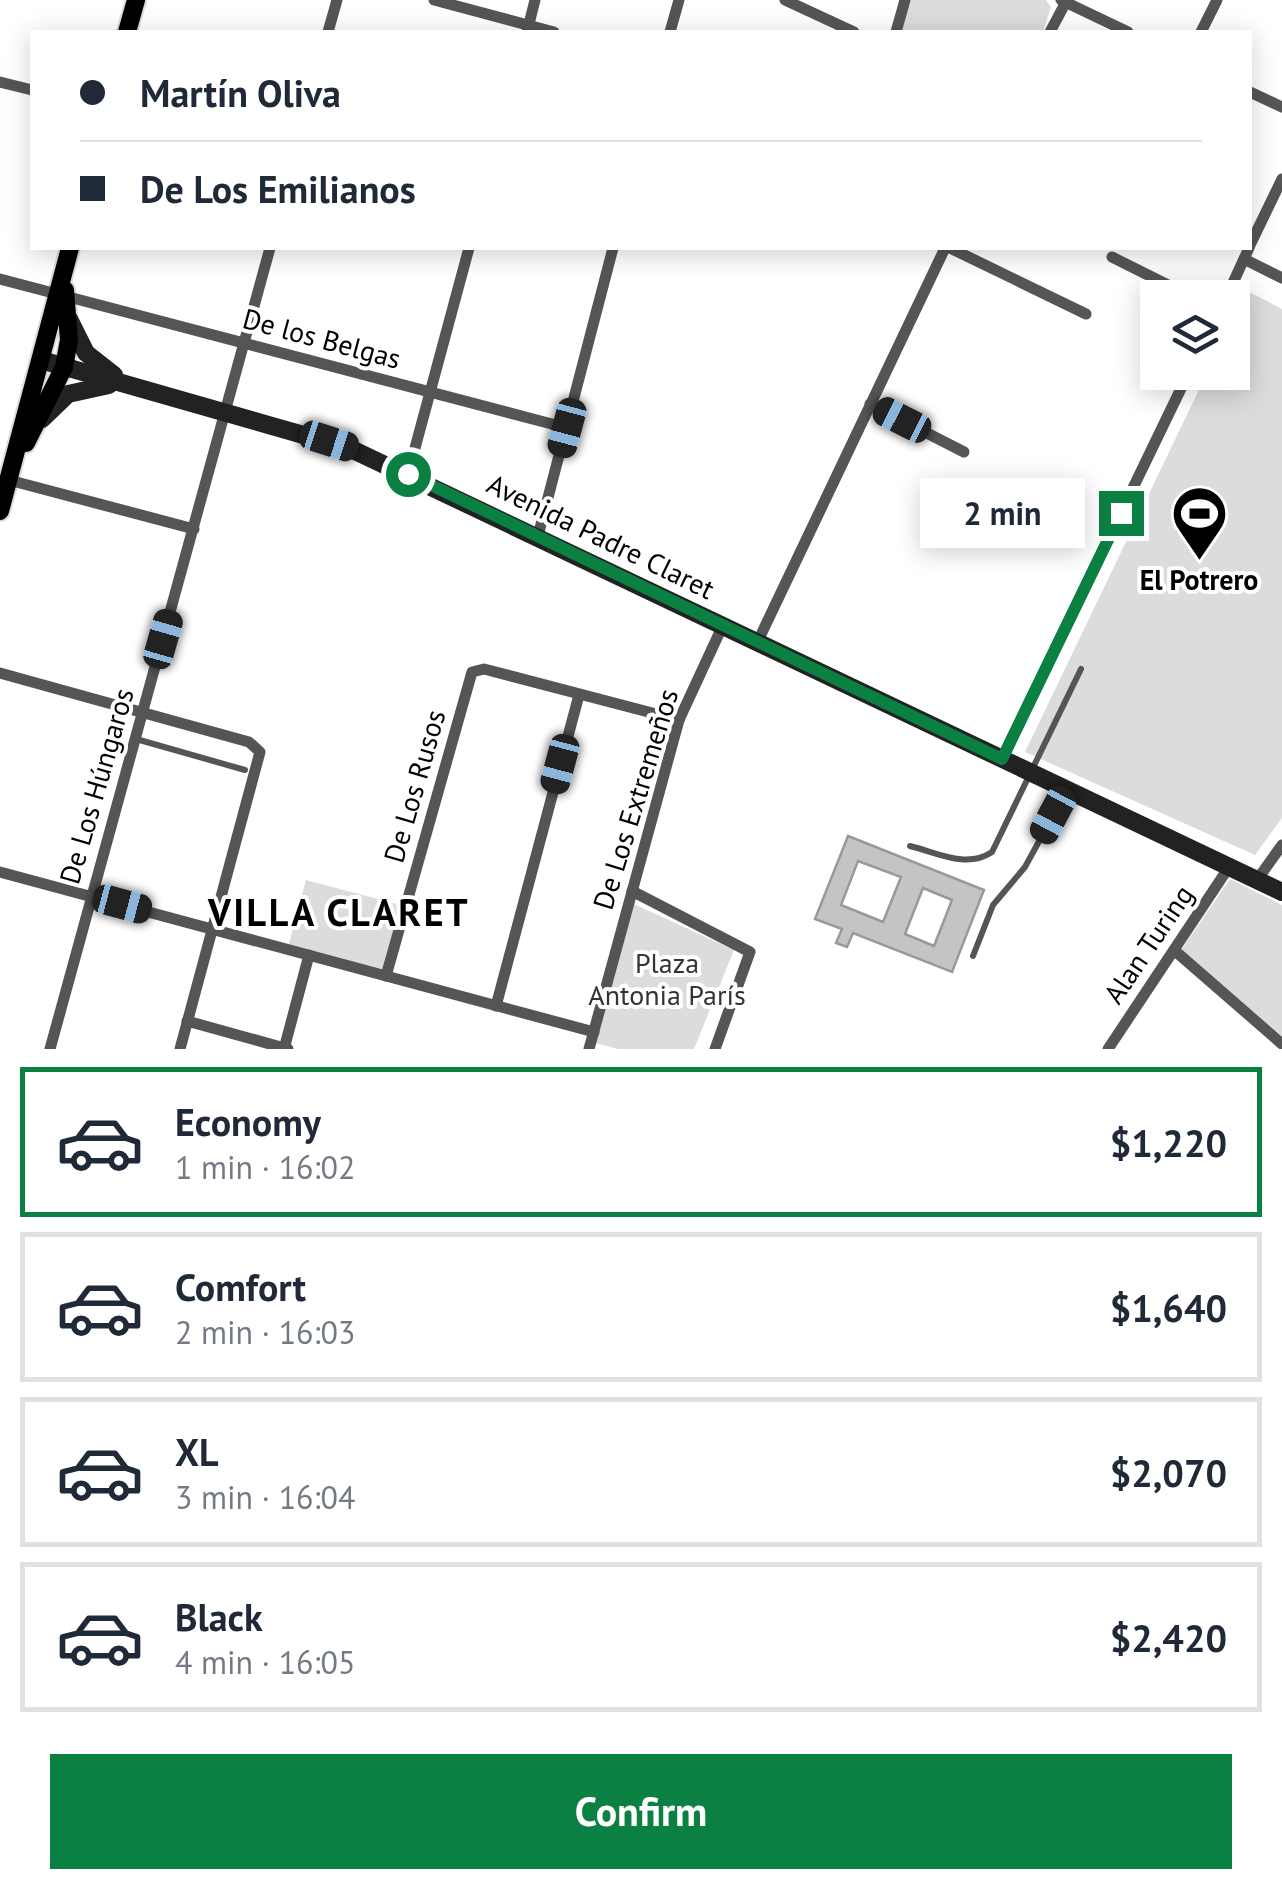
<!DOCTYPE html>
<html lang="en">
<head>
<meta charset="utf-8">
<style>
  body { margin:0; font-family:"PT Sans",sans-serif; background:#f6f6f7; color:#1f2937; height:100vh; display:flex; flex-direction:column; font-size:38px; white-space:nowrap }
  * { box-sizing:border-box; margin:0 }
  p { font-size:32px; color:#747a83 }
  .icon { flex:none; width:55px; height:55px; fill:none; stroke:currentColor; stroke-width:2; stroke-linecap:round; stroke-linejoin:round }
  .map { position:relative; height:1049px; overflow:hidden }
  .details { display:flex; flex-direction:column; background:#fff; flex:1 }
  .details>* { flex:none }
  .top-card { position:absolute; left:30px; top:30px; width:1222px; height:220px; border-radius:0px; box-shadow:0 5px 25px #0003; display:grid; align-content:center; height:220px; padding:0 50px; background:#fff }
  .fabs { position:absolute; left:1140px; top:280px; display:grid; gap:20px }
  .fabs a { display:grid; place-items:center; width:110px; height:110px; border-radius:0px; background:#fff; box-shadow:0 5px 25px #0003; font-size:50px }
  .end { position:absolute; width:45px; height:45px; margin:-22px; border:12px solid #0b8043; background:#fff; box-shadow:0 0 0 5px #fff }
  .from { border-radius:50% }
  .bubble { position:absolute; height:70px; border-radius:0px; background:#fff; box-shadow:0 5px 25px #0003; font-size:32px; font-weight:700; line-height:70px; text-align:center }
  .car { position:absolute; width:30px; height:60px; margin:-30px -15px; border-radius:12px; box-shadow:0 0 8px 2px #0007; background:linear-gradient(#222 24%,#8ab4d8 0 40%,#222 0 76%,#8ab4d8 0 86%,#222 0) }
  .top-card b { display:flex; align-items:center; gap:35px; height:95px; font-size:38px }
  .top-card b+b { border-top:2px solid #e0e1e3 }
  .top-card i { width:25px; height:25px; background:#1f2937 }
  ul { padding:18px 0 0; list-style:none }
  li { display:flex; align-items:center; gap:30px; height:150px; margin:0 20px 15px; padding:0 30px; border:5px solid #e0e1e3; border-radius:0px }
  li div { flex:1 }
  li b { display:block; font-size:38px }
  li em { font-style:normal; font-weight:700 }
  li.selected { border-color:#0b8043 }
  li>.icon { width:90px; height:90px; stroke-width:1.5 }
  .action { display:flex; gap:20px; margin-top:auto; padding:20px 50px }
  .action a { flex:1; height:115px; border-radius:0px; background:#0b8043; color:#fff; font-size:40px; font-weight:700; line-height:115px; text-align:center }
  .map>svg:first-child { display:block }
  .green { fill:#dcdcdc }
  .building { fill:#c4c4c4; stroke:#999; stroke-width:2.5; fill-rule:evenodd }
  .lines { fill:none; stroke-linecap:round; stroke-linejoin:round }
  .primary-casing { stroke:#dbdbdb; stroke-width:22 }
  .lane { stroke:#555; stroke-width:6 }
  .street { stroke:#555; stroke-width:11 }
  .secondary { stroke:#222; stroke-width:18 }
  .primary { stroke:#000; stroke-width:18 }
  .route { stroke:#0b8043; stroke-width:12 }
  .labels { text-anchor:middle; dominant-baseline:central; stroke-width:8; stroke-linejoin:round; paint-order:stroke }
  .street-label { font-size:28px; fill:#000; stroke:#fff }
  .poi-label { font-size:28px; font-weight:bold; fill:#000; stroke:#fff }
  .park-label { font-size:28px; fill:#333; stroke:#fff }
  .district-label { font-size:38px; font-weight:bold; letter-spacing:2.5px; fill:#000; stroke:#fff }
</style>
</head>
<body>
<div class="map">
<svg width="1282" height="1049" viewBox="0 0 1282 1049">
  <rect width="100%" height="100%" fill="#fff"/>
  <g class="green">
    <polygon points="909,0 1046,0 1051,7 1043,32 900,32"/>
    <polygon points="1247,291 1282,309 1282,818 1255,855 1025,752 1207,373 1232,372 1233,320"/>
    <polygon points="1230,879 1282,905 1282,1036 1181,950"/>
    <polygon points="306,880 404,906 385,973 288,947"/>
    <polygon points="634,904 734,950 694,1049 618,1049 595,1043"/>
  </g>
  <path class="building" d="M848,836L984,890L952,972L853,933L847,947L836,943L842,929L815,919ZM858,861L901,877L883,922L841,905ZM923,888L952,900L934,946L905,934Z"/>
  <g class="lines">
    <defs>
      <g id="primary">
        <polyline points="127,32 136,0"/>
        <polyline points="26,443 64,367 69,340 65,290"/>
        <polyline points="0,511 70,248"/>
      </g>
    </defs>
    <use href="#primary" class="primary-casing"/>
    <g class="lane">
      <polyline points="136,739 245,770"/>
      <path d="M910,846C938,853 967,869 992,852L1081,669"/>
      <polyline points="973,956 993,905 1025,867 1067,790"/>
    </g>
    <g class="street">
      <polyline points="434,0 554,32"/>
      <polyline points="785,0 854,32"/>
      <polyline points="1061,0 1128,32"/>
      <polyline points="328,32 337,0"/>
      <polyline points="527,32 535,0"/>
      <polyline points="670,32 679,0"/>
      <polyline points="896,32 905,0"/>
      <polyline points="1050,32 1067,0"/>
      <polyline points="1201,32 1217,0"/>
      <polyline points="0,82 32,90"/>
      <polyline points="1250,92 1282,107"/>
      <polyline points="1250,245 1282,179"/>
      <polyline points="950,248 1086,314"/>
      <polyline points="1112,257 1194,298"/>
      <polyline points="1244,259 1282,278"/>
      <polyline points="0,279 57,294"/>
      <polyline points="65,296 567,428"/>
      <polyline points="1226,298 1249,248"/>
      <polyline points="870,404 964,452"/>
      <polyline points="408,474 469,248"/>
      <polyline points="5,479 194,529"/>
      <polyline points="538,536 613,248"/>
      <polyline points="758,641 945,248"/>
      <polyline points="0,673 249,742 260,752 180,1049"/>
      <polyline points="1002,759 1189,372"/>
      <polyline points="0,872 594,1032"/>
      <polyline points="1257,880 1282,845"/>
      <polyline points="632,891 750,952 715,1049"/>
      <polyline points="1174,950 1282,1044"/>
      <polyline points="386,976 472,672 484,669 679,720"/>
      <polyline points="496,1006 579,695"/>
      <polyline points="187,1021 288,1049"/>
      <polyline points="50,1049 270,248"/>
      <polyline points="284,1049 309,955"/>
      <polyline points="589,1049 679,720 723,625"/>
      <polyline points="1108,1049 1229,867"/>
    </g>
    <g class="secondary">
      <polyline points="69,319 86,353 114,375"/>
      <polyline points="41,360 349,448 1282,892"/>
      <polyline points="42,419 68,394 109,385"/>
    </g>
    <use href="#primary" class="primary"/>
  </g>
  <g class="lines">
    <polyline class="route" points="408,474 1002,759 1121,513"/>
  </g>
  <defs>
    <symbol id="stadium-pin" viewBox="-11 -11 22 30"><path d="M0 17L-7.5 6A9.5 9.5 0 1 1 7.5 6Z" fill="#000" stroke="#fff"/><path d="M0-5a6.5 5 0 1 0 0 10a6.5 5 0 1 0 0-10ZM-3.5-1.8h7v3.6h-7Z" fill="#fff"/></symbol>
  </defs>
  <g fill-rule="evenodd">
    <use href="#stadium-pin" x="1168" y="482" width="63" height="86"/>
  </g>
  <g class="labels">
    <g class="street-label">
      <text transform="translate(322 338) rotate(15)">De los Belgas</text>
      <text transform="translate(601 536) rotate(26)">Avenida Padre Claret</text>
      <text transform="translate(96 786) rotate(-74)">De Los Húngaros</text>
      <text transform="translate(414 786) rotate(-74)">De Los Rusos</text>
      <text transform="translate(635 799) rotate(-73)">De Los Extremeños</text>
      <text transform="translate(1148 944) rotate(-56)">Alan Turing</text>
    </g>
    <g class="poi-label">
      <text x="1199" y="579">El Potrero</text>
    </g>
    <g class="park-label">
      <text x="667" y="962">Plaza<tspan x="667" dy="32">Antonia París</tspan></text>
    </g>
    <g class="district-label">
      <text x="339" y="911">VILLA CLARET</text>
    </g>
  </g>
</svg>
<div class="fabs">
<a><svg class="icon" aria-label="layers" viewBox="0 0 24 24"><path d="M12 4l9 5-9 5-9-5zM3 14l9 5 9-5"/></svg></a>
</div>
<i class="end from" style="left:408px;top:474px"></i>
<i class="end" style="left:1121px;top:513px"></i>
<div class="bubble" style="left:920px;top:478px;width:165px">2 min</div>
<i class="car" style="left:902px;top:420px;rotate:297deg"></i>
<i class="car" style="left:567px;top:428px;rotate:195deg"></i>
<i class="car" style="left:329px;top:441px;rotate:108deg"></i>
<i class="car" style="left:163px;top:639px;rotate:16deg"></i>
<i class="car" style="left:560px;top:764px;rotate:195deg"></i>
<i class="car" style="left:1053px;top:815px;rotate:208deg"></i>
<i class="car" style="left:122px;top:904px;rotate:105deg"></i>
<div class="top-card">
<b><i class="from"></i>Martín Oliva</b>
<b><i></i>De Los Emilianos</b>
</div>
</div>
<section class="details">
<ul>
<li class="selected"><svg class="icon" aria-label="car" viewBox="0 0 24 24"><path d="M5 17H2v-5l4-1 3-4h7l3 4 3 1v5h-3M9 17h6M6 11h13"/><circle cx="7" cy="17" r="2"/><circle cx="17" cy="17" r="2"/></svg><div><b>Economy</b><p>1 min · 16:02</p></div><em>$1,220</em></li>
<li><svg class="icon" aria-label="car" viewBox="0 0 24 24"><path d="M5 17H2v-5l4-1 3-4h7l3 4 3 1v5h-3M9 17h6M6 11h13"/><circle cx="7" cy="17" r="2"/><circle cx="17" cy="17" r="2"/></svg><div><b>Comfort</b><p>2 min · 16:03</p></div><em>$1,640</em></li>
<li><svg class="icon" aria-label="car" viewBox="0 0 24 24"><path d="M5 17H2v-5l4-1 3-4h7l3 4 3 1v5h-3M9 17h6M6 11h13"/><circle cx="7" cy="17" r="2"/><circle cx="17" cy="17" r="2"/></svg><div><b>XL</b><p>3 min · 16:04</p></div><em>$2,070</em></li>
<li><svg class="icon" aria-label="car" viewBox="0 0 24 24"><path d="M5 17H2v-5l4-1 3-4h7l3 4 3 1v5h-3M9 17h6M6 11h13"/><circle cx="7" cy="17" r="2"/><circle cx="17" cy="17" r="2"/></svg><div><b>Black</b><p>4 min · 16:05</p></div><em>$2,420</em></li>
</ul>
<div class="action"><a>Confirm</a></div>
</section>
</body>
</html>
